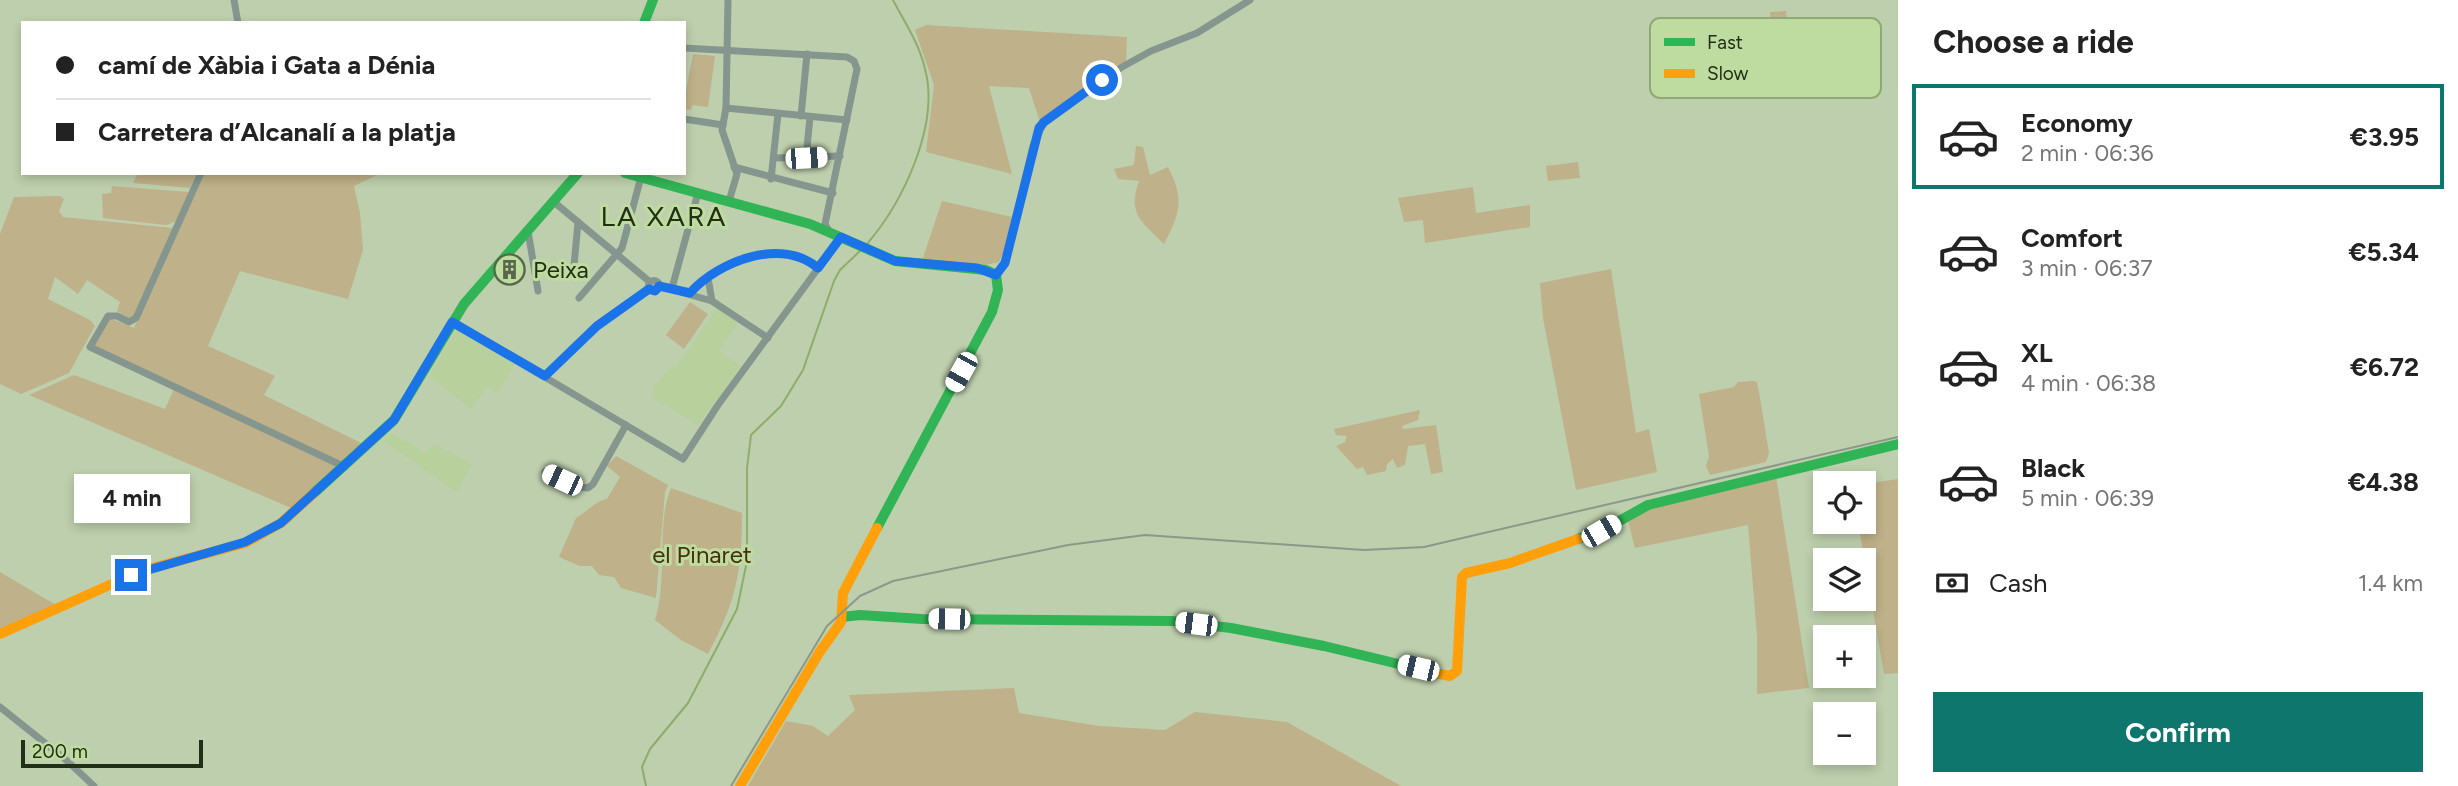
<!DOCTYPE html>
<html lang="en">
<head>
<meta charset="utf-8">
<style>
  body { margin:0; font-family:Figtree,sans-serif; background:#f6f6f6; color:#222; height:100vh; display:flex; flex-direction:column; font-size:26px; white-space:nowrap }
  * { box-sizing:border-box; margin:0 }
  p { font-size:23px; color:#767676 }
  .icon { flex:none; width:38px; height:38px; fill:none; stroke:currentColor; stroke-width:2; stroke-linecap:round; stroke-linejoin:round }
  .map { position:relative; flex:1; overflow:hidden }
  .drawer { display:flex; flex-direction:column; background:#fff; width:560px }
  .drawer>* { flex:none }
  .guide { position:absolute; left:21px; top:21px; width:665px; height:154px; border-radius:0px; box-shadow:0 4px 10px #0003; display:grid; align-content:center; height:154px; padding:0 35px; background:#fff }
  .controls { position:absolute; left:1813px; top:471px; display:grid; gap:14px }
  .controls a { display:grid; place-items:center; width:63px; height:63px; border-radius:0px; background:#fff; box-shadow:0 4px 10px #0003; font-size:35px }
  .scale { position:absolute; left:21px; bottom:18px; width:182px; box-sizing:border-box; padding-left:7px; border:4px solid #232e16; border-top:0; font-size:19px; line-height:24px; white-space:nowrap; color:#232e16; -webkit-text-stroke:5px #bfdca0; paint-order:stroke }
  .end { position:absolute; width:32px; height:32px; margin:-16px; border:9px solid #1a73e8; background:#fff; box-shadow:0 0 0 4px #fff }
  .from { border-radius:50% }
  .bubble { position:absolute; height:49px; border-radius:0px; background:#fff; box-shadow:0 4px 10px #0003; font-size:23px; font-weight:700; line-height:49px; text-align:center }
  .car { position:absolute; width:21px; height:42px; margin:-21px -10px; border-radius:9px; box-shadow:0 0 5px 2px #0007; background:linear-gradient(#fff 24%,#345 0 40%,#fff 0 76%,#345 0 86%,#fff 0) }
  .guide b { display:flex; align-items:center; gap:24px; height:66px; font-size:26px }
  .guide b+b { border-top:2px solid #e0e0e0 }
  .guide i { width:18px; height:18px; background:#222 }
  ul { padding:0; list-style:none }
  li { display:flex; align-items:center; gap:21px; height:105px; margin:0 14px 10px; padding:0 21px; border:4px solid transparent; border-radius:0px }
  li div { flex:1 }
  li b { display:block; font-size:26px }
  li em { font-style:normal; font-weight:700 }
  li.active { border-color:#0f766e }
  li>.icon { width:63px; height:63px; stroke-width:1.5 }
  h2 { padding:0 35px; font-size:32px; line-height:84px }
  .pay { display:flex; align-items:center; gap:18px; height:77px; padding:0 35px; font-size:26px }
  .pay p { margin-inline-start:auto }
  .cta { display:flex; gap:14px; margin-top:auto; padding:14px 35px }
  .cta a { flex:1; height:80px; border-radius:0px; background:#0f766e; color:#fff; font-size:28px; font-weight:700; line-height:80px; text-align:center }
  main { display:flex; flex:1; min-height:0 }
  .map>svg:first-child { display:block }
  .built { fill:#b7d09c }
  .green { fill:#bfb189 }
  .lines { fill:none; stroke-linecap:round; stroke-linejoin:round }
  .stream { stroke:#8eac6a; stroke-width:2 }
  .street { stroke:#85968f; stroke-width:7 }
  .fast { stroke:#30b455; stroke-width:10 }
  .slow { stroke:#ff9f0a; stroke-width:10 }
  .tram { stroke:#8b988a; stroke-width:2 }
  .route { stroke:#1a73e8; stroke-width:9 }
  .labels { text-anchor:middle; dominant-baseline:central; stroke-width:6; stroke-linejoin:round; paint-order:stroke }
  .poi-label { font-size:24px; fill:#232e16; stroke:#bfdca0; text-anchor:start }
  .park-label { font-size:24px; fill:#472e0f; stroke:#bfdca0 }
  .quarter-label { font-size:28px; letter-spacing:2px; fill:#232e16; stroke:#bfdca0 }
  .key { fill:#bfdca0; stroke:#90a877; stroke-width:2 }
  .key-label { font-size:19px; fill:#232e16 }
</style>
</head>
<body>
<main>
<div class="map">
<svg width="1898" height="786" viewBox="0 0 1898 786">
  <rect width="100%" height="100%" fill="#becfad"/>
  <g class="built">
    <polygon points="718,307 738,323 719,351 741,366 698,425 651,397 655,392 652,389 672,366 676,367"/>
    <polygon points="457,328 515,363 498,393 487,387 471,409 430,376"/>
    <polygon points="391,433 426,453 434,444 472,464 457,492 383,441"/>
  </g>
  <g class="green">
    <polygon points="1786,11 1788,43 1773,44 1770,12"/>
    <polygon points="926,25 1127,37 1126,61 1040,122 1029,88 989,86 1012,174 926,152 934,85 915,30"/>
    <polygon points="693,54 715,56 708,107 692,105 691,110 684,109 684,102"/>
    <path d="M1136,146L1143,147L1150,175L1168,167C1185,200 1180,213 1164,244C1142,222 1127,214 1139,181L1118,179L1114,169L1134,165Z"/>
    <polygon points="1578,162 1580,178 1548,181 1546,166"/>
    <polygon points="138,173 197,173 190,188 133,183"/>
    <polygon points="205,173 381,173 354,186 360,213 363,250 348,299 240,271 208,346 275,376 264,395 363,444 291,508 29,395 74,375 165,409 176,385 94,346 109,318 134,328"/>
    <polygon points="112,186 189,192 177,221 166,225 103,218 102,194 111,193"/>
    <polygon points="1473,187 1476,213 1530,205 1530,227 1425,243 1423,220 1404,222 1398,198"/>
    <polygon points="60,196 64,199 59,211 63,217 173,228 133,316 129,318 117,311 120,302 87,280 78,294 55,277 48,299 90,320 95,326 69,373 21,394 0,384 0,234 14,197"/>
    <polygon points="942,201 1012,217 1005,249 999,262 985,265 922,261"/>
    <polygon points="1611,269 1636,433 1649,429 1657,472 1576,490 1543,318 1540,283"/>
    <polygon points="690,302 708,314 684,349 666,335"/>
    <polygon points="1753,381 1757,382 1759,392 1769,453 1766,462 1710,475 1706,466 1709,456 1699,394 1734,387 1738,382"/>
    <polygon points="1420,410 1418,420 1402,426 1403,429 1436,425 1443,472 1431,474 1425,444 1408,446 1405,465 1397,468 1393,459 1387,464 1386,471 1367,475 1363,467 1357,469 1336,446 1345,442 1347,436 1336,435 1334,429"/>
    <path d="M616,456L668,485L665,492L656,598L621,588L614,577L599,575L592,566H580L559,557L576,518C587,512 595,501 607,499L620,477L607,466Z"/>
    <path d="M1776,476L1809,688L1757,694V636L1748,525L1635,548L1628,521C1656,499 1738,486 1776,476Z"/>
    <polygon points="1898,479 1898,673 1884,674 1858,522 1864,522 1864,484"/>
    <path d="M671,488L742,513C742,573 736,601 708,654L681,640L655,620C668,580 656,523 671,488Z"/>
    <polygon points="0,572 56,605 0,630"/>
    <polygon points="1014,688 1019,713 1099,726 1165,730 1195,712 1287,722 1401,786 748,786 786,721 813,726 828,736 855,710 849,695"/>
  </g>
  <g class="lines">
    <g class="stream">
      <path d="M867,244C903,202 940,125 925,69C919,43 905,23 893,0"/>
      <polyline points="646,786 642,767 650,749 688,703 737,609 747,561 747,468 751,435 781,406 803,370 834,281 840,270 861,250"/>
    </g>
    <g class="street">
      <polyline points="234,0 238,23"/>
      <polyline points="728,0 726,108 722,130 737,174 729,201"/>
      <polyline points="684,48 847,57 854,61 857,69 825,224 829,231"/>
      <polyline points="726,108 847,120"/>
      <polyline points="801,116 807,54"/>
      <polyline points="684,119 723,125"/>
      <polyline points="774,158 840,156"/>
      <polyline points="806,158 810,117"/>
      <polyline points="734,167 833,193"/>
      <polyline points="201,173 136,318 129,322 117,316 108,316 90,347 345,467"/>
      <polyline points="771,179 778,114"/>
      <polyline points="554,202 650,282"/>
      <polyline points="528,231 538,291"/>
      <polyline points="574,266 578,222"/>
      <polyline points="996,275 1005,263 1033,146 1044,122 1122,67 1151,51 1197,33 1250,0"/>
      <polyline points="708,278 712,301"/>
      <circle cx="654" cy="286" r="5.5"/>
      <polyline points="659,286 712,301 768,338"/>
      <polyline points="672,288 698,193"/>
      <path d="M690,293C720,261 780,237 818,268"/>
      <polyline points="579,298 622,248 641,177"/>
      <polyline points="452,322 683,459 718,405 841,237"/>
      <polyline points="545,376 597,325 649,289"/>
      <polyline points="545,472 578,487 588,488 593,484 626,425"/>
      <polyline points="0,707 65,759 94,786"/>
    </g>
    <g class="fast">
      <polyline points="644,23 653,0"/>
      <polyline points="625,173 810,224 895,261 986,270 996,275 998,290 992,312 877,528"/>
      <polyline points="314,493 394,420 464,304 578,173"/>
      <polyline points="1578,539 1601,531 1648,505 1898,444"/>
      <polyline points="842,617 860,615 922,619 1172,621 1231,628 1324,646 1440,674"/>
    </g>
    <g class="slow">
      <polyline points="0,634 141,571 245,543 281,523 314,493"/>
      <polyline points="1440,674 1450,676 1457,671 1462,577 1466,573 1510,563 1578,539"/>
      <polyline points="740,786 819,653 841,622 843,593 877,528"/>
    </g>
    <polyline class="tram" points="731,786 827,626 860,596 893,581 1068,545 1145,535 1364,550 1424,547 1898,437"/>
  </g>
  <g class="lines">
    <path class="route" d="M131,575L245,542L281,523L394,420L452,322L545,376L597,326L649,289L655,291L659,286L690,293C719,261 781,237 818,268L841,237L895,261L977,268L996,275L1005,263L1039,128L1044,122L1102,80"/>
  </g>
  <defs>
    <symbol id="building-ring" viewBox="-11 -11 22 22"><circle r="9.5" fill="#bfdca0" stroke="#59664b" stroke-width="1.5"/><path d="M-4-6H4V6H1V3H-1V6H-4ZM-2.5-4.3h1.7v1.8h-1.7ZM.8-4.3h1.7v1.8H.8ZM-2.5-1h1.7V.8h-1.7ZM.8-1h1.7V.8H.8Z" fill="#59664b"/></symbol>
  </defs>
  <g fill-rule="evenodd">
    <use href="#building-ring" x="492" y="252" width="35" height="35"/>
  </g>
  <g class="labels">
    <g class="poi-label">
      <text x="533" y="269">Peixa</text>
    </g>
    <g class="park-label">
      <text x="702" y="554">el Pinaret</text>
    </g>
    <g class="quarter-label">
      <text x="664" y="216">LA XARA</text>
    </g>
  </g>
  <rect x="1650" y="18" width="231" height="80" rx="10" class="key"/>
  <rect x="1664" y="38" width="31" height="8" fill="#30b455"/>
  <rect x="1664" y="69" width="31" height="9" fill="#ff9f0a"/>
  <g class="key-label">
    <text x="1707" y="49">Fast</text>
    <text x="1707" y="80">Slow</text>
  </g>
</svg>
<div class="controls">
<a><svg class="icon" aria-label="locate" viewBox="0 0 24 24"><circle cx="12" cy="12" r="6"/><path d="M12 2v4M12 18v4M2 12h4M18 12h4"/></svg></a>
<a><svg class="icon" aria-label="layers" viewBox="0 0 24 24"><path d="M12 4l9 5-9 5-9-5zM3 14l9 5 9-5"/></svg></a>
<a>+</a>
<a>−</a>
</div>
<div class="scale">200 m</div>
<i class="end from" style="left:1102px;top:80px"></i>
<i class="end" style="left:131px;top:575px"></i>
<div class="bubble" style="left:74px;top:474px;width:116px">4 min</div>
<i class="car" style="left:806px;top:158px;rotate:87deg"></i>
<i class="car" style="left:961px;top:372px;rotate:209deg"></i>
<i class="car" style="left:562px;top:480px;rotate:295deg"></i>
<i class="car" style="left:1601px;top:531px;rotate:60deg"></i>
<i class="car" style="left:949px;top:619px;rotate:271deg"></i>
<i class="car" style="left:1196px;top:624px;rotate:277deg"></i>
<i class="car" style="left:1418px;top:668px;rotate:283deg"></i>
<div class="guide">
<b><i class="from"></i>camí de Xàbia i Gata a Dénia</b>
<b><i></i>Carretera d’Alcanalí a la platja</b>
</div>
</div>
<section class="drawer">
<h2>Choose a ride</h2>
<ul>
<li class="active"><svg class="icon" aria-label="car" viewBox="0 0 24 24"><path d="M5 17H2v-5l4-1 3-4h7l3 4 3 1v5h-3M9 17h6M6 11h13"/><circle cx="7" cy="17" r="2"/><circle cx="17" cy="17" r="2"/></svg><div><b>Economy</b><p>2 min · 06:36</p></div><em>€3.95</em></li>
<li><svg class="icon" aria-label="car" viewBox="0 0 24 24"><path d="M5 17H2v-5l4-1 3-4h7l3 4 3 1v5h-3M9 17h6M6 11h13"/><circle cx="7" cy="17" r="2"/><circle cx="17" cy="17" r="2"/></svg><div><b>Comfort</b><p>3 min · 06:37</p></div><em>€5.34</em></li>
<li><svg class="icon" aria-label="car" viewBox="0 0 24 24"><path d="M5 17H2v-5l4-1 3-4h7l3 4 3 1v5h-3M9 17h6M6 11h13"/><circle cx="7" cy="17" r="2"/><circle cx="17" cy="17" r="2"/></svg><div><b>XL</b><p>4 min · 06:38</p></div><em>€6.72</em></li>
<li><svg class="icon" aria-label="car" viewBox="0 0 24 24"><path d="M5 17H2v-5l4-1 3-4h7l3 4 3 1v5h-3M9 17h6M6 11h13"/><circle cx="7" cy="17" r="2"/><circle cx="17" cy="17" r="2"/></svg><div><b>Black</b><p>5 min · 06:39</p></div><em>€4.38</em></li>
</ul>
<div class="pay"><svg class="icon" aria-label="cash" viewBox="0 0 24 24"><path d="M3 7h18v10H3z"/><circle cx="12" cy="12" r="2"/></svg>Cash<p>1.4 km</p></div>
<div class="cta"><a>Confirm</a></div>
</section>
</main>
</body>
</html>
